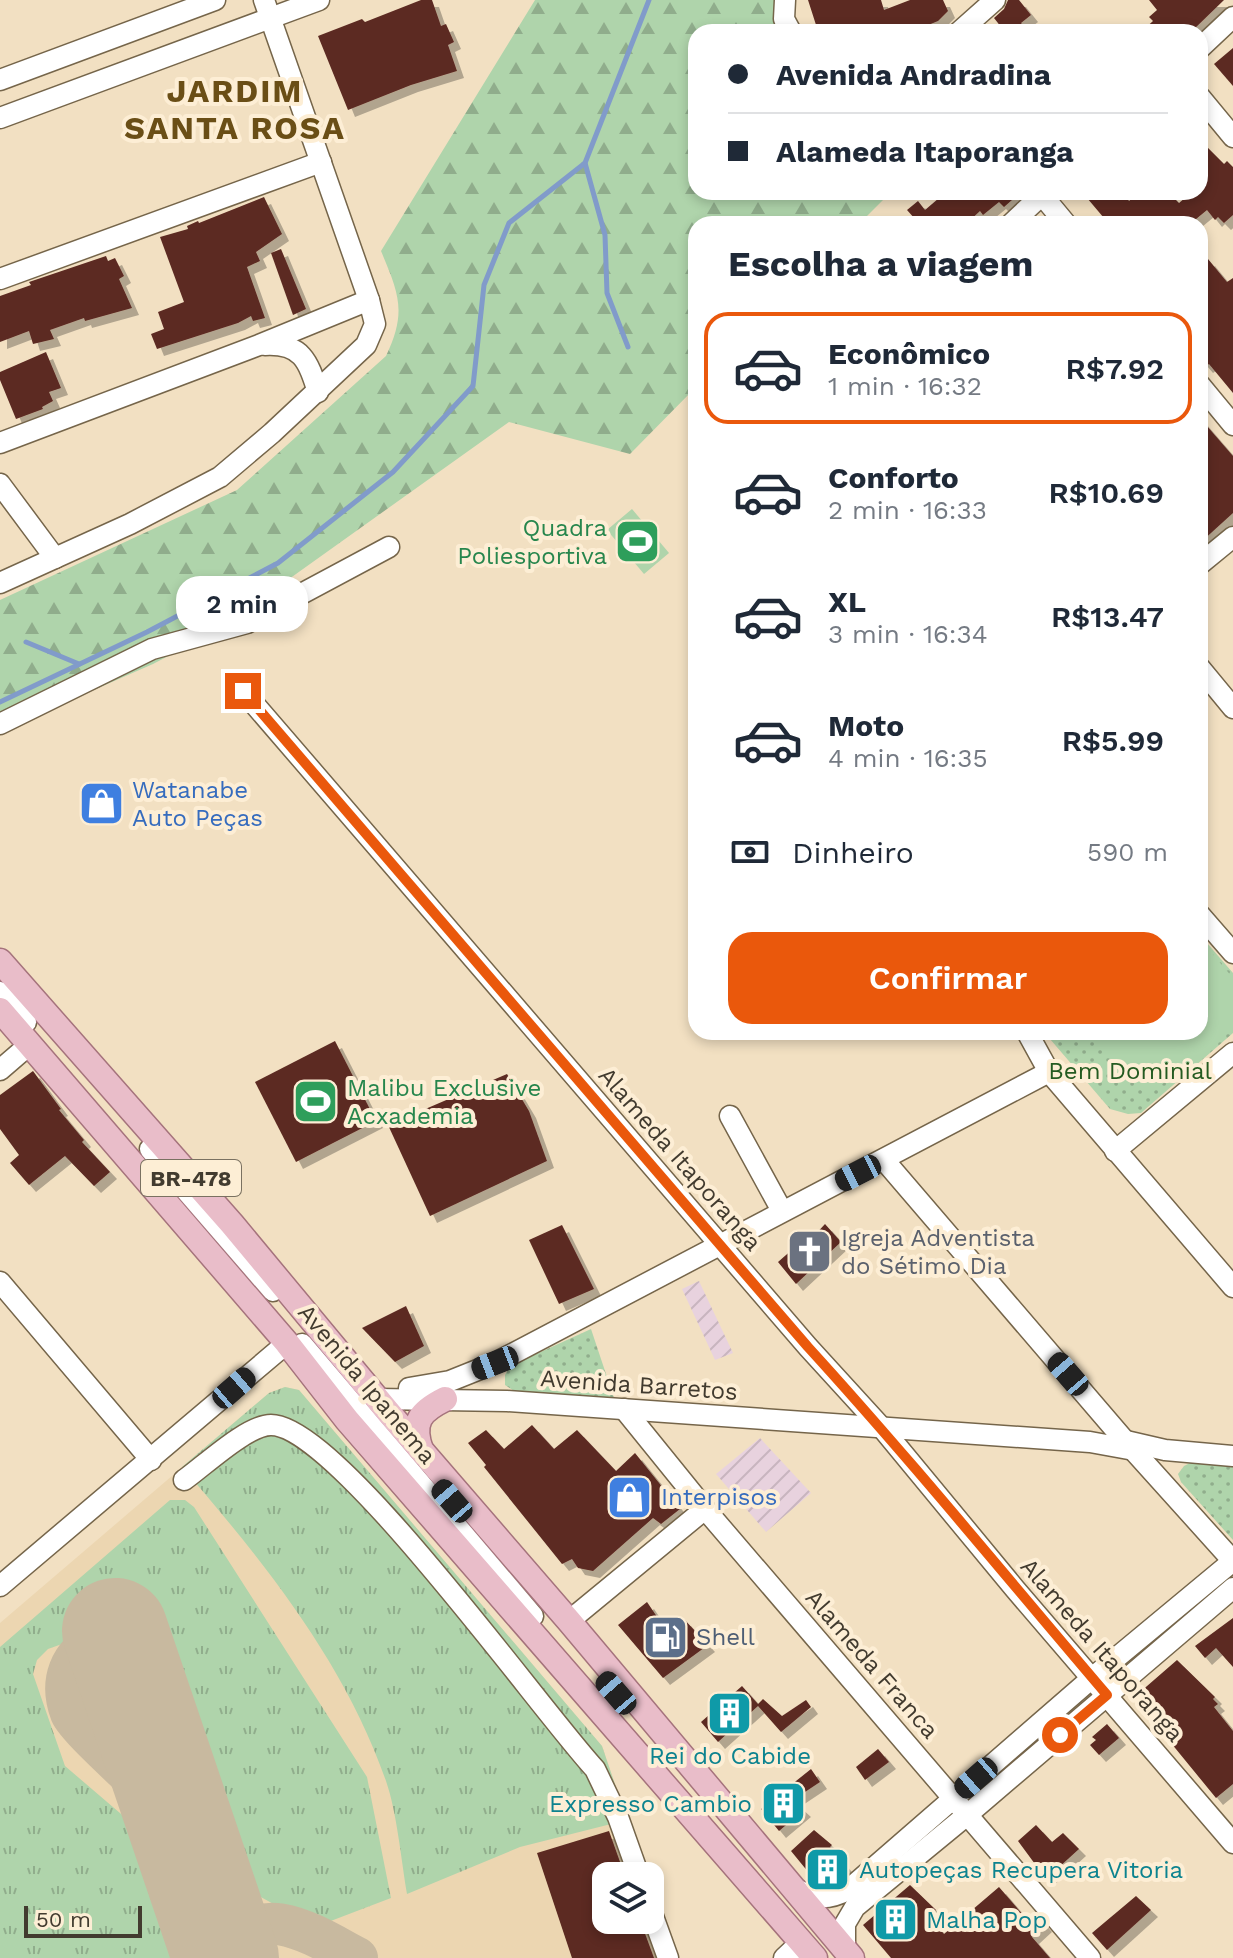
<!DOCTYPE html>
<html lang="pt">
<head>
<meta charset="utf-8">
<style>
  body { margin:0; font-family:"Work Sans",sans-serif; background:#f2f2f3; color:#1f2937; height:100vh; display:flex; flex-direction:column; font-size:30px; white-space:nowrap }
  * { box-sizing:border-box; margin:0 }
  p { font-size:26px; color:#747a83 }
  .icon { flex:none; width:44px; height:44px; fill:none; stroke:currentColor; stroke-width:2; stroke-linecap:round; stroke-linejoin:round }
  .map { position:relative; flex:1; overflow:hidden }
  .side { position:absolute; left:688px; top:216px; width:520px; height:824px; display:flex; flex-direction:column; background:#fff; border-radius:24px; box-shadow:0 4px 12px #0003 }
  .side>* { flex:none }
  .top-card { position:absolute; left:688px; top:24px; width:520px; height:176px; border-radius:24px; box-shadow:0 4px 12px #0003; display:grid; align-content:center; height:176px; padding:0 40px; background:#fff }
  .tools { position:absolute; left:592px; top:1862px; display:grid; gap:16px }
  .tools a { display:grid; place-items:center; width:72px; height:72px; border-radius:16px; background:#fff; box-shadow:0 4px 12px #0003; font-size:40px }
  .scale { position:absolute; left:24px; bottom:20px; width:118px; box-sizing:border-box; padding-left:8px; border:4px solid #423b2f; border-top:0; font-size:22px; line-height:28px; white-space:nowrap; color:#423b2f; -webkit-text-stroke:6px #fdeed5; paint-order:stroke }
  .end { position:absolute; width:36px; height:36px; margin:-18px; border:10px solid #ea580c; background:#fff; box-shadow:0 0 0 4px #fff }
  .from { border-radius:50% }
  .bubble { position:absolute; height:56px; border-radius:24px; background:#fff; box-shadow:0 4px 12px #0003; font-size:26px; font-weight:600; line-height:56px; text-align:center }
  .car { position:absolute; width:24px; height:48px; margin:-24px -12px; border-radius:10px; box-shadow:0 0 6px 2px #0007; background:linear-gradient(#222 24%,#8ab4d8 0 40%,#222 0 76%,#8ab4d8 0 86%,#222 0) }
  .top-card b { display:flex; align-items:center; gap:28px; height:76px; font-size:30px }
  .top-card b+b { border-top:2px solid #e0e1e3 }
  .top-card i { width:20px; height:20px; background:#1f2937 }
  ul { padding:0; list-style:none }
  li { display:flex; align-items:center; gap:24px; height:112px; margin:0 16px 12px; padding:0 24px; border:4px solid transparent; border-radius:24px }
  li div { flex:1 }
  li b { display:block; font-size:30px }
  li em { font-style:normal; font-weight:600 }
  li.on { border-color:#ea580c }
  li>.icon { width:72px; height:72px; stroke-width:1.5 }
  h2 { padding:0 40px; font-size:36px; line-height:96px }
  .pay { display:flex; align-items:center; gap:20px; height:88px; padding:0 40px; font-size:30px }
  .pay p { margin-inline-start:auto }
  .cta { display:flex; gap:16px; margin-top:auto; padding:16px 40px }
  .cta a { flex:1; height:92px; border-radius:24px; background:#ea580c; color:#fff; font-size:32px; font-weight:600; line-height:92px; text-align:center }
  .map>svg:first-child { display:block }
  .industrial { fill:url(#industrial-furrows) }
  .built { fill:#ecd6b1 }
  .grass { fill:url(#grass-tufts) }
  .forest { fill:url(#forest-firs) }
  .park { fill:url(#park-dots) }
  .garden { fill:#afd4ab }
  .lines { fill:none; stroke-linecap:round; stroke-linejoin:round }
  .stream { stroke:#819bca; stroke-width:5 }
  .taxiway { stroke:#c8b99f; stroke-width:42 }
  .runway { stroke:#c8b99f; stroke-width:106 }
  .building { fill:#5c2a22; filter:url(#shadow) }
  .minor-casing { stroke:#75654a; stroke-width:23 }
  .major-casing { stroke:#a5737c; stroke-width:27 }
  .minor { stroke:#fff; stroke-width:20 }
  .major { stroke:#e9bdc9; stroke-width:24 }
  .route { stroke:#ea580c; stroke-width:10 }
  .labels { text-anchor:middle; dominant-baseline:central; stroke-width:8; stroke-linejoin:round; paint-order:stroke }
  .shield { fill:#fdeed5; stroke:#7a7161; stroke-width:2 }
  .shield-label { font-size:22px; font-weight:bold; fill:#423b2f }
  .leisure-label { font-size:24px; fill:#27864d; stroke:#fdeed5; text-anchor:end }
  .shop-label { font-size:24px; fill:#366cbe; stroke:#fdeed5; text-anchor:start }
  .park-label { font-size:24px; fill:#245b21; stroke:#fdeed5 }
  .street-label { font-size:24px; fill:#423b2f; stroke:#fdeed5 }
  .worship-label { font-size:24px; fill:#5b616d; stroke:#fdeed5; text-anchor:start }
  .service-label { font-size:24px; fill:#4e5e75; stroke:#fdeed5; text-anchor:start }
  .culture-label { font-size:24px; fill:#0d838f; stroke:#fdeed5; text-anchor:start }
  .district-label { font-size:32px; font-weight:bold; letter-spacing:2px; fill:#6a4e16; stroke:#fdeed5 }
</style>
</head>
<body>
<div class="map">
<svg width="1233" height="1958" viewBox="0 0 1233 1958">
  <defs>
    <pattern id="industrial-furrows" width="10" height="10" patternUnits="userSpaceOnUse" patternTransform="scale(2)"><rect width="10" height="10" fill="#e8d2de"/><path d="M-1 1l2-2M0 10L10 0M9 11l2-2" fill="none" stroke="#c8b5bf"/></pattern>
    <pattern id="grass-tufts" width="24" height="20" patternUnits="userSpaceOnUse" patternTransform="scale(2)"><rect width="24" height="20" fill="#afd4ab"/><path d="M3 7l-1-3M5 7V3M7 7l1-3M15 17l-1-3M17 17v-4M19 17l1-3" fill="none" stroke="#90ad8c"/></pattern>
    <pattern id="forest-firs" width="22" height="20" patternUnits="userSpaceOnUse" patternTransform="scale(2)"><rect width="22" height="20" fill="#afd4ab"/><path d="M5 1l3.5 6h-7zM16 11l3.5 6h-7z" fill="#90ad8c"/></pattern>
    <pattern id="park-dots" width="8" height="8" patternUnits="userSpaceOnUse" patternTransform="scale(2)"><rect width="8" height="8" fill="#afd4ab"/><path d="M2 2h.1M6 6h.1" fill="none" stroke="#90ad8c" stroke-width="1.8" stroke-linecap="round"/></pattern>
    <filter id="shadow"><feDropShadow dx="7" dy="7" stdDeviation="0" flood-color="#0004"/></filter>
  </defs>
  <rect width="100%" height="100%" fill="#f2e0c2"/>
  <g class="industrial">
    <polygon points="699,1281 733,1353 715,1360 682,1289"/>
    <polygon points="760,1438 811,1493 766,1532 716,1474"/>
  </g>
  <polygon class="built" points="285,1387 299,1390 602,1746 647,1876 606,1876 606,1920 650,1920 650,1885 675,1958 0,1958 0,1623 269,1393"/>
  <g class="grass">
    <path d="M285,1387L299,1390L602,1746L627,1820L520,1847L407,1894C401,1859 397,1813 386,1781C344,1661 263,1561 182,1467L269,1393Z"/>
    <polygon points="170,1500 185,1500 194,1507 367,1777 391,1898 315,1927 248,1890 231,1869 214,1839 138,1617 48,1649 37,1660 33,1674 65,1766 141,1831 183,1958 0,1958 0,1647"/>
  </g>
  <path class="forest" d="M535,0H774L782,32H696V192H891L859,224H696V387L630,454L509,422L216,631L153,664L0,731V600L237,490L386,356C407,312 399,294 381,251Z"/>
  <g class="park">
    <polygon points="1200,935 1233,973 1233,1033 1141,1113 1128,1114 1110,1109 1044,1032 1200,1032"/>
    <polygon points="591,1329 614,1398 519,1394 505,1385 505,1375 510,1366"/>
    <polygon points="1192,1462 1233,1465 1233,1540 1181,1482 1178,1474 1184,1466"/>
  </g>
  <g class="garden">
    <polygon points="632,509 669,553 644,574 607,530"/>
    <polygon points="1200,939 1233,978 1233,1025 1147,1097 1092,1032 1200,1032"/>
  </g>
  <g class="lines">
    <g class="stream">
      <polyline points="585,163 605,235 607,293 628,347"/>
      <polyline points="26,642 79,664"/>
      <polyline points="0,702 147,632 278,563 393,472 473,386 484,285 509,223 585,163 649,0"/>
    </g>
    <g class="taxiway">
      <path d="M161,1768C158,1744 158,1704 151,1683C127,1611 46,1646 71,1713C77,1728 141,1784 156,1800C168,1812 176,1826 186,1839"/>
      <path d="M238,1958C249,1890 324,1941 357,1958"/>
    </g>
    <polyline class="runway" points="115,1631 226,1958"/>
  </g>
  <g class="building">
    <polygon points="421,0 432,0 441,26 446,24 454,42 448,45 457,71 411,85 348,110 318,36 362,19 365,22"/>
    <polygon points="808,0 881,0 884,10 910,0 943,0 948,11 938,21 921,28 920,24 898,32 821,32 820,27 817,28"/>
    <polygon points="1008,0 1019,0 1031,15 1021,23 1028,32 1005,32 994,18 1004,9"/>
    <polygon points="1149,0 1224,0 1191,32 1141,32 1153,21 1149,17 1157,10"/>
    <polygon points="1233,48 1233,86 1214,64"/>
    <polygon points="1200,140 1224,164 1227,161 1233,167 1233,215 1224,223 1218,217 1215,220 1207,210 1190,224 1109,224 1082,192 1121,192 1129,201 1139,192 1168,192 1179,203 1192,192 1200,192"/>
    <polygon points="946,192 1021,192 1004,207 999,202 983,215 980,211 966,224 909,224 915,219 907,210 918,201 925,210"/>
    <polygon points="264,197 282,234 256,252 260,261 247,267 265,318 253,321 251,316 238,323 157,349 151,334 164,329 158,312 184,302 160,237 188,229 187,226 198,221 199,223"/>
    <polygon points="281,249 306,309 293,315 271,253"/>
    <polygon points="106,256 108,261 115,258 124,276 119,279 132,308 85,321 84,318 50,330 54,339 33,344 29,331 0,342 0,296 31,285 29,282"/>
    <polygon points="1208,259 1227,282 1233,278 1233,393 1209,364 1206,366 1200,359 1200,266"/>
    <polygon points="46,352 61,388 49,392 53,401 42,407 43,409 16,419 0,380 0,372"/>
    <polygon points="1200,418 1233,456 1233,513 1200,543"/>
    <polygon points="335,1041 376,1121 296,1162 255,1082"/>
    <polygon points="33,1071 61,1109 59,1110 84,1140 82,1142 110,1172 94,1186 65,1156 29,1185 10,1163 19,1155 0,1129 0,1095"/>
    <polygon points="507,1074 529,1111 547,1161 430,1216 388,1125"/>
    <polygon points="825,1224 841,1242 796,1284 778,1262 810,1234 812,1238"/>
    <polygon points="562,1225 594,1289 559,1304 529,1240"/>
    <polygon points="406,1306 424,1346 395,1362 362,1328"/>
    <polygon points="532,1425 554,1449 577,1430 616,1471 635,1453 680,1509 661,1524 653,1518 593,1571 578,1568 572,1559 562,1564 484,1467 486,1465 468,1443 486,1430 504,1449"/>
    <polygon points="647,1602 666,1630 684,1619 708,1645 663,1678 618,1625"/>
    <polygon points="1233,1618 1233,1667 1216,1648 1205,1658 1195,1646"/>
    <polygon points="1177,1660 1215,1697 1213,1699 1218,1704 1214,1707 1233,1731 1233,1784 1216,1798 1171,1743 1177,1737 1139,1693"/>
    <polygon points="742,1686 758,1704 763,1699 782,1716 806,1700 811,1707 781,1732 758,1706 718,1742 701,1722"/>
    <polygon points="1107,1724 1119,1738 1099,1755 1090,1745 1096,1740 1092,1737"/>
    <polygon points="878,1749 889,1762 865,1780 856,1767"/>
    <polygon points="811,1769 820,1782 793,1800 804,1810 779,1831 761,1809"/>
    <polygon points="1036,1825 1052,1842 1063,1833 1079,1849 1046,1879 1018,1841"/>
    <polygon points="814,1830 832,1845 830,1847 849,1870 830,1883 818,1884 791,1851"/>
    <polygon points="609,1831 625,1876 606,1876 606,1920 640,1920 654,1958 572,1958 537,1853"/>
    <polygon points="910,1885 936,1910 928,1916 944,1934 999,1887 1030,1923 1038,1917 1045,1925 1032,1937 1050,1958 891,1958 863,1925"/>
    <polygon points="1136,1896 1151,1910 1107,1950 1092,1933"/>
  </g>
  <g class="lines">
    <defs>
      <g id="minor">
        <polyline points="785,0 784,19 791,32"/>
        <polyline points="959,32 995,0"/>
        <polyline points="1200,48 1233,17"/>
        <polyline points="0,80 215,0"/>
        <polyline points="1200,97 1233,137"/>
        <polyline points="0,118 319,0"/>
        <polyline points="1042,195 1066,224"/>
        <polyline points="1011,224 1045,192"/>
        <polyline points="0,279 321,162"/>
        <path d="M265,345C302,343 308,361 318,392"/>
        <polyline points="1200,385 1233,425"/>
        <polyline points="0,443 259,345 369,300"/>
        <polyline points="0,484 55,558"/>
        <polyline points="1200,564 1233,537"/>
        <polyline points="0,583 130,524 220,477 272,433 366,345 375,324 369,300 264,0"/>
        <polyline points="1200,668 1233,708"/>
        <polyline points="243,691 808,1347 882,1428 1015,1589 1233,1843"/>
        <polyline points="0,724 152,649 247,623 389,547"/>
        <polyline points="1200,915 1233,953"/>
        <polyline points="0,992 26,1022"/>
        <polyline points="1027,1032 1049,1072 1233,1287"/>
        <polyline points="0,1070 29,1045"/>
        <polyline points="730,1116 782,1211"/>
        <polyline points="150,1149 273,1291"/>
        <polyline points="1115,1151 1233,1053"/>
        <polyline points="884,1160 1125,1441 1233,1561"/>
        <polyline points="0,1282 151,1460"/>
        <polyline points="302,1344 533,1616"/>
        <polyline points="409,1388 450,1381 495,1363 1049,1072"/>
        <polyline points="377,1399 507,1401 1090,1442 1134,1450"/>
        <polyline points="624,1409 705,1509 1090,1958"/>
        <polyline points="1126,1441 1165,1450 1233,1456"/>
        <path d="M184,1480C204,1466 247,1425 271,1425C337,1425 541,1711 595,1769L618,1817L639,1876"/>
        <polyline points="0,1586 287,1343"/>
        <polyline points="569,1621 705,1509"/>
        <path d="M794,1888C814,1899 827,1901 848,1890L1092,1678L1233,1561"/>
        <polyline points="650,1908 668,1958"/>
        <polyline points="845,1949 845,1924 855,1907 967,1815 1233,1588"/>
        <polyline points="784,1958 801,1942"/>
      </g>
      <g id="major">
        <polyline points="0,961 232,1224 389,1413 569,1621 852,1958"/>
        <polyline points="0,1010 287,1343 347,1420 815,1958"/>
        <path d="M421,1450C411,1421 421,1411 445,1399"/>
      </g>
    </defs>
    <use href="#minor" class="minor-casing"/>
    <use href="#major" class="major-casing"/>
    <use href="#minor" class="minor"/>
    <use href="#major" class="major"/>
  </g>
  <g class="lines">
    <path class="route" d="M243,691L808,1347C911,1460 1008,1579 1107,1695L1060,1735"/>
  </g>
  <defs>
    <symbol id="stadium-square" viewBox="-11 -11 22 22"><rect x="-9" y="-9" width="18" height="18" rx="4" fill="#2e9e5b" stroke="#fdeed5"/><path d="M0-5a6.5 5 0 1 0 0 10a6.5 5 0 1 0 0-10ZM-3.5-1.8h7v3.6h-7Z" fill="#fff"/></symbol>
    <symbol id="shop-square" viewBox="-11 -11 22 22"><rect x="-9" y="-9" width="18" height="18" rx="4" fill="#3f7fe0" stroke="#fdeed5"/><path d="M-5-2.5h2.3a2.7 3.5 0 0 1 5.4 0H5L5.5 6h-11ZM-1.5-2.5h3a1.5 2.3 0 0 0-3 0Z" fill="#fff"/></symbol>
    <symbol id="church-square" viewBox="-11 -11 22 22"><rect x="-9" y="-9" width="18" height="18" rx="4" fill="#6b7280" stroke="#fdeed5"/><path d="M-1.2-6h2.4v3.5h3.3v2.4h-3.3V6h-2.4V-.1h-3.3v-2.4h3.3Z" fill="#fff"/></symbol>
    <symbol id="fuel-square" viewBox="-11 -11 22 22"><rect x="-9" y="-9" width="18" height="18" rx="4" fill="#5c6f8a" stroke="#fdeed5"/><path d="M-5.5-6h7V0h2V4h1.3V-2.5L3-4.5l.8-.8L6-3V5H2.5V1h-1V6h-7ZM-4.2-4.7v3.2H.2V-4.7Z" fill="#fff"/></symbol>
    <symbol id="building-square" viewBox="-11 -11 22 22"><rect x="-9" y="-9" width="18" height="18" rx="4" fill="#0f9aa8" stroke="#fdeed5"/><path d="M-4-6H4V6H1V3H-1V6H-4ZM-2.5-4.3h1.7v1.8h-1.7ZM.8-4.3h1.7v1.8H.8ZM-2.5-1h1.7V.8h-1.7ZM.8-1h1.7V.8H.8Z" fill="#fff"/></symbol>
  </defs>
  <g fill-rule="evenodd">
    <use href="#stadium-square" x="612" y="516" width="51" height="51"/>
    <use href="#shop-square" x="76" y="778" width="51" height="51"/>
    <use href="#stadium-square" x="290" y="1076" width="51" height="51"/>
    <use href="#church-square" x="784" y="1226" width="51" height="51"/>
    <use href="#shop-square" x="604" y="1472" width="51" height="51"/>
    <use href="#fuel-square" x="640" y="1612" width="51" height="51"/>
    <use href="#building-square" x="704" y="1688" width="51" height="51"/>
    <use href="#building-square" x="758" y="1778" width="51" height="51"/>
    <use href="#building-square" x="802" y="1844" width="51" height="51"/>
    <use href="#building-square" x="870" y="1894" width="51" height="51"/>
  </g>
  <g class="labels">
    <rect class="shield" x="141" y="1160" width="100" height="36" rx="6"/>
    <g class="shield-label">
      <text x="191" y="1178">BR-478</text>
    </g>
    <g class="leisure-label">
      <text x="607" y="528">Quadra<tspan x="607" dy="28">Poliesportiva</tspan></text>
      <text x="347" y="1088" text-anchor="start">Malibu Exclusive<tspan x="347" dy="28">Acxademia</tspan></text>
    </g>
    <g class="shop-label">
      <text x="132" y="790">Watanabe<tspan x="132" dy="28">Auto Peças</tspan></text>
      <text x="661" y="1497">Interpisos</text>
    </g>
    <g class="park-label">
      <text x="1130" y="1071">Bem Dominial</text>
    </g>
    <g class="street-label">
      <text transform="translate(680 1159) rotate(49)">Alameda Itaporanga</text>
      <text transform="translate(367 1384) rotate(50)">Avenida Ipanema</text>
      <text transform="translate(639 1385) rotate(4)">Avenida Barretos</text>
      <text transform="translate(1102 1650) rotate(49)">Alameda Itaporanga</text>
      <text transform="translate(872 1664) rotate(49)">Alameda Franca</text>
    </g>
    <g class="worship-label">
      <text x="841" y="1238">Igreja Adventista<tspan x="841" dy="28">do Sétimo Dia</tspan></text>
    </g>
    <g class="service-label">
      <text x="696" y="1637">Shell</text>
    </g>
    <g class="culture-label">
      <text x="730" y="1756" text-anchor="middle">Rei do Cabide</text>
      <text x="752" y="1804" text-anchor="end">Expresso Cambio</text>
      <text x="859" y="1870">Autopeças Recupera Vitoria</text>
      <text x="926" y="1920">Malha Pop</text>
    </g>
    <g class="district-label">
      <text x="235" y="91">JARDIM<tspan x="235" dy="37">SANTA ROSA</tspan></text>
    </g>
  </g>
</svg>
<div class="tools">
<a><svg class="icon" aria-label="layers" viewBox="0 0 24 24"><path d="M12 4l9 5-9 5-9-5zM3 14l9 5 9-5"/></svg></a>
</div>
<div class="scale">50 m</div>
<i class="end from" style="left:1060px;top:1735px"></i>
<i class="end" style="left:243px;top:691px"></i>
<div class="bubble" style="left:176px;top:576px;width:132px">2 min</div>
<i class="car" style="left:858px;top:1173px;rotate:243deg"></i>
<i class="car" style="left:495px;top:1363px;rotate:249deg"></i>
<i class="car" style="left:1068px;top:1374px;rotate:319deg"></i>
<i class="car" style="left:234px;top:1388px;rotate:49deg"></i>
<i class="car" style="left:452px;top:1501px;rotate:319deg"></i>
<i class="car" style="left:616px;top:1693px;rotate:319deg"></i>
<i class="car" style="left:976px;top:1778px;rotate:229deg"></i>
<div class="top-card">
<b><i class="from"></i>Avenida Andradina</b>
<b><i></i>Alameda Itaporanga</b>
</div>
<section class="side">
<h2>Escolha a viagem</h2>
<ul>
<li class="on"><svg class="icon" aria-label="car" viewBox="0 0 24 24"><path d="M5 17H2v-5l4-1 3-4h7l3 4 3 1v5h-3M9 17h6M6 11h13"/><circle cx="7" cy="17" r="2"/><circle cx="17" cy="17" r="2"/></svg><div><b>Econômico</b><p>1 min · 16:32</p></div><em>R$7.92</em></li>
<li><svg class="icon" aria-label="car" viewBox="0 0 24 24"><path d="M5 17H2v-5l4-1 3-4h7l3 4 3 1v5h-3M9 17h6M6 11h13"/><circle cx="7" cy="17" r="2"/><circle cx="17" cy="17" r="2"/></svg><div><b>Conforto</b><p>2 min · 16:33</p></div><em>R$10.69</em></li>
<li><svg class="icon" aria-label="car" viewBox="0 0 24 24"><path d="M5 17H2v-5l4-1 3-4h7l3 4 3 1v5h-3M9 17h6M6 11h13"/><circle cx="7" cy="17" r="2"/><circle cx="17" cy="17" r="2"/></svg><div><b>XL</b><p>3 min · 16:34</p></div><em>R$13.47</em></li>
<li><svg class="icon" aria-label="car" viewBox="0 0 24 24"><path d="M5 17H2v-5l4-1 3-4h7l3 4 3 1v5h-3M9 17h6M6 11h13"/><circle cx="7" cy="17" r="2"/><circle cx="17" cy="17" r="2"/></svg><div><b>Moto</b><p>4 min · 16:35</p></div><em>R$5.99</em></li>
</ul>
<div class="pay"><svg class="icon" aria-label="cash" viewBox="0 0 24 24"><path d="M3 7h18v10H3z"/><circle cx="12" cy="12" r="2"/></svg>Dinheiro<p>590 m</p></div>
<div class="cta"><a>Confirmar</a></div>
</section>
</div>
</body>
</html>
